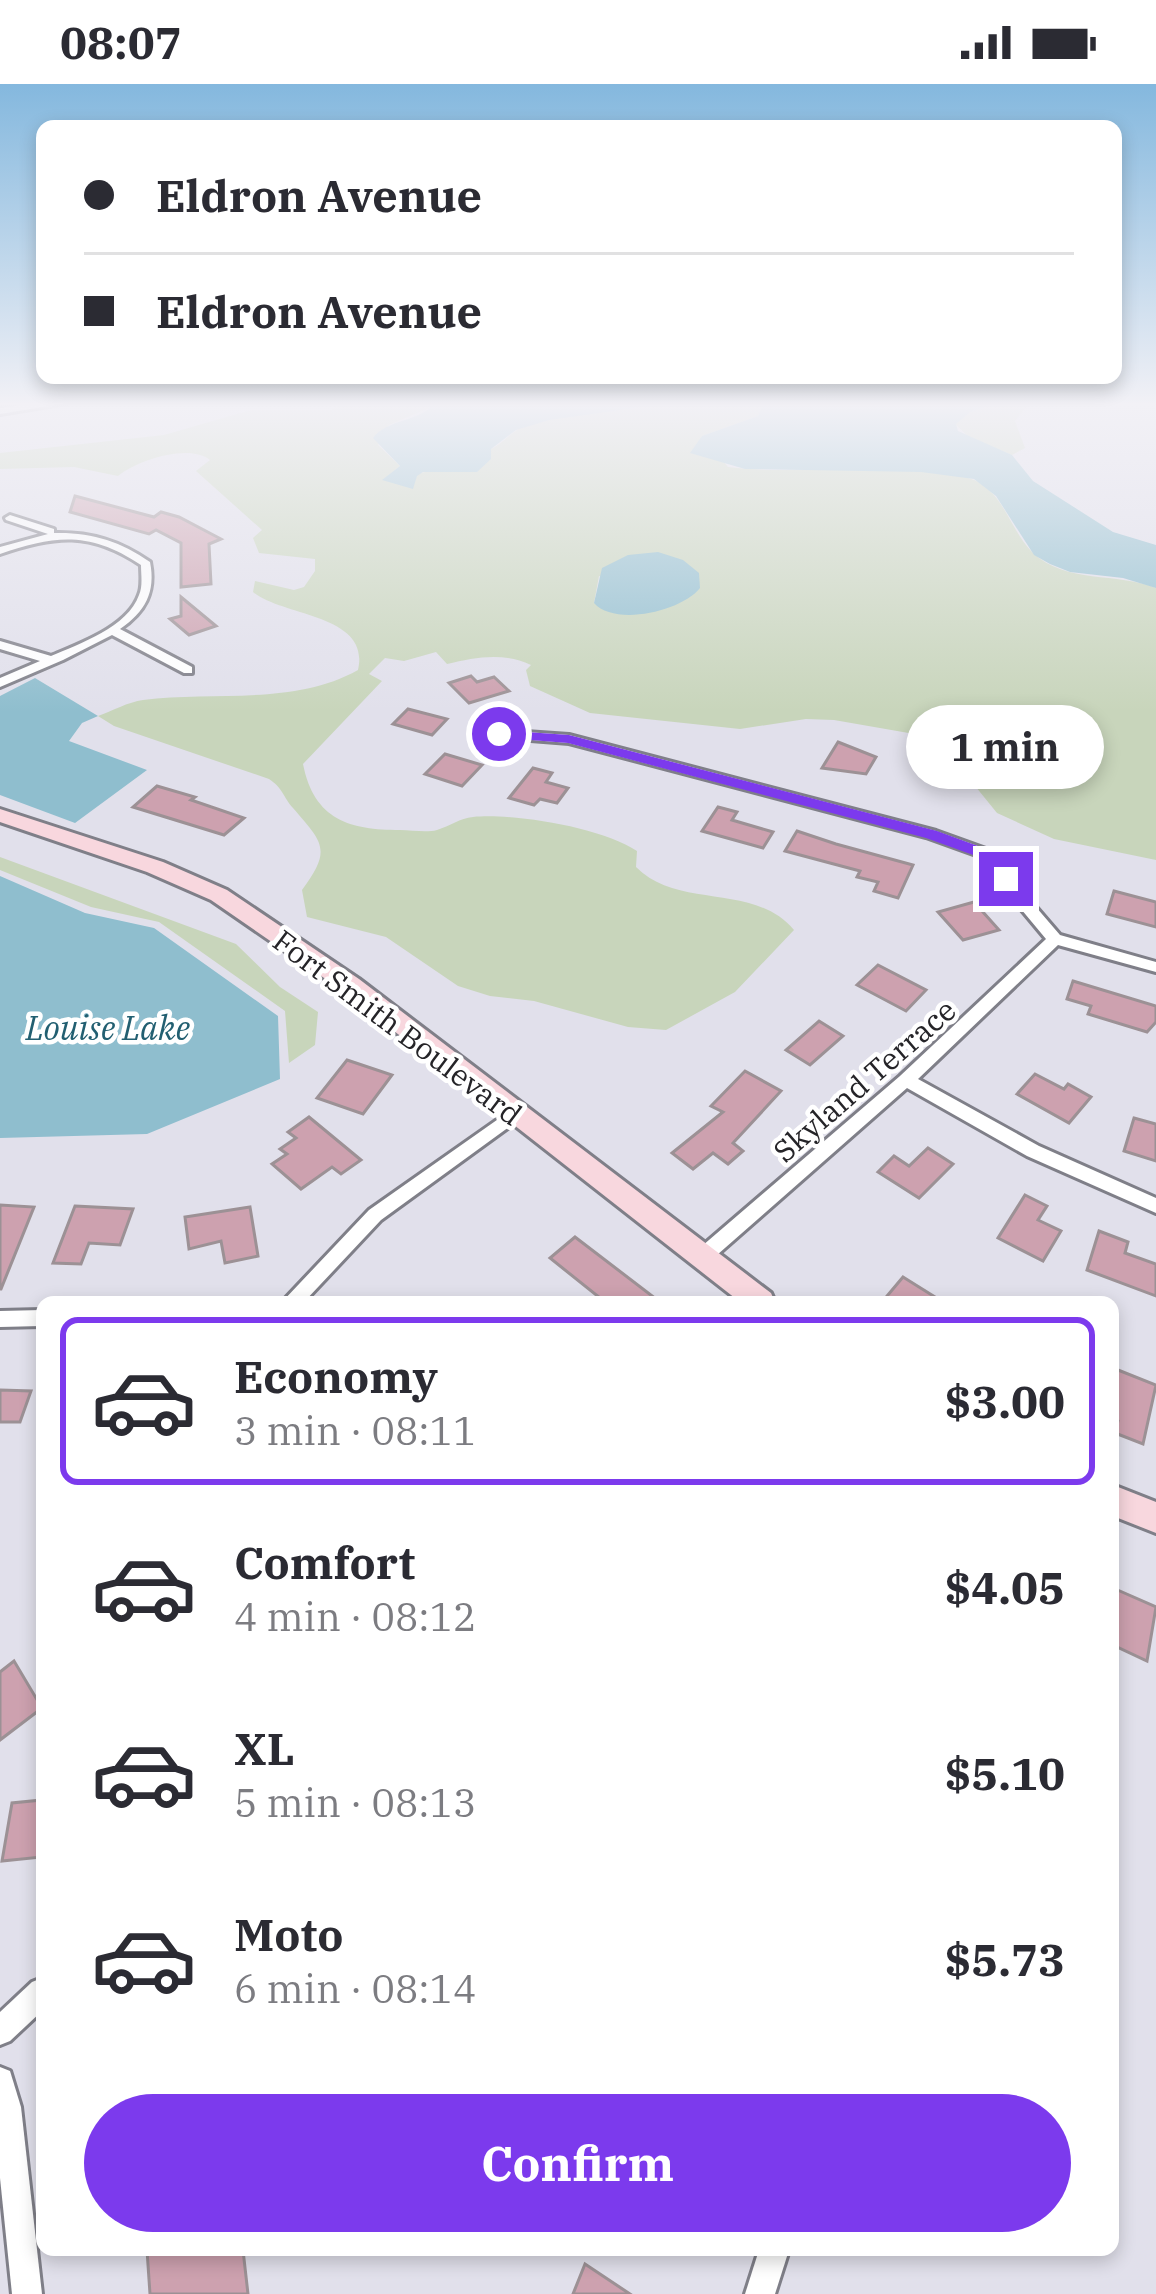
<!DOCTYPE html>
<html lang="en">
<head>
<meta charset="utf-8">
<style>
  body { margin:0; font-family:"IBM Plex Serif",serif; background:#f7f7f7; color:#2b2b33; height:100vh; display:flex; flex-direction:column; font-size:45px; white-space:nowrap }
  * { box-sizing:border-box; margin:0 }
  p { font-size:39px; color:#7c7c81 }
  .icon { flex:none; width:66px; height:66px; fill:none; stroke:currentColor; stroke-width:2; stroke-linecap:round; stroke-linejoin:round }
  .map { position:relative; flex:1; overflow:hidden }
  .drawer { position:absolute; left:36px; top:1212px; width:1083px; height:960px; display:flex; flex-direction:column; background:#fff; border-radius:18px; box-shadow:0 6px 18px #0003 }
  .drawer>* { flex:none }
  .top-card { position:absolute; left:36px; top:36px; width:1086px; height:264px; border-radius:18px; box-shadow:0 6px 18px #0003; display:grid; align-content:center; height:264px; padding:0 48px; background:#fff }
  .end { position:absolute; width:54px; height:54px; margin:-27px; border:15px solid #7c3aed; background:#fff; box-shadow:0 0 0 6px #fff }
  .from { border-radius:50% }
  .bubble { position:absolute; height:84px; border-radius:42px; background:#fff; box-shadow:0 6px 18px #0003; font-size:39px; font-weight:700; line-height:84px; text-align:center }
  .top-card b { display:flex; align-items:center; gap:42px; height:114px; font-size:45px }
  .top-card b+b { border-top:3px solid #e1e1e2 }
  .top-card i { width:30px; height:30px; background:#2b2b33 }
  ul { padding:21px 0 0; list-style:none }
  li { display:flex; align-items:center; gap:36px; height:168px; margin:0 24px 18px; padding:0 24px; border:6px solid transparent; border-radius:18px }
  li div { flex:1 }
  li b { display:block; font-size:45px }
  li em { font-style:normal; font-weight:700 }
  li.active { border-color:#7c3aed }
  li>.icon { width:108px; height:108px; stroke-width:1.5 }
  .action { display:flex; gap:24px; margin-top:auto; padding:24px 48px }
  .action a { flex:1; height:138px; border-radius:72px; background:#7c3aed; color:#fff; font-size:48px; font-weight:700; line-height:138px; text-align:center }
  .status { display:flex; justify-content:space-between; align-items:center; height:84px; padding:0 60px; background:#fff; direction:ltr }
  .status svg { height:33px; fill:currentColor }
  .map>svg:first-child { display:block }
  .green { fill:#c8d5bb; fill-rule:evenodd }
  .water { fill:#8fbece }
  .building { fill:#cda1af; stroke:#9c9195; stroke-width:3 }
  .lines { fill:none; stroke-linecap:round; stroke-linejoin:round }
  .street-casing { stroke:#7f7f88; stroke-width:6 }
  .secondary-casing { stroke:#7f7f88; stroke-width:6 }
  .street { fill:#fff; fill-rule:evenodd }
  .secondary { fill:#f8d7de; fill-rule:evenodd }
  .route { fill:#7c3aed }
  .labels { text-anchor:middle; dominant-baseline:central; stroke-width:9; stroke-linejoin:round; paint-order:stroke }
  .street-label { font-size:30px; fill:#252428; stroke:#fff }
  .water-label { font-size:33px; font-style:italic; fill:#225f71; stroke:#fff }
</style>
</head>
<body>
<div class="status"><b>08:07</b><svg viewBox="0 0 49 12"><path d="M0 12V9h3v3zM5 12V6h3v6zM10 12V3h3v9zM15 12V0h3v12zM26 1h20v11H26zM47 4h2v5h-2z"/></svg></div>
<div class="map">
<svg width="1156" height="2210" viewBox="0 0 1156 2210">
  <rect width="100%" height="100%" fill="#e1e0eb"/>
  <g class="green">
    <path d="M345,318H423L431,323L389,341L378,361L400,382L383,396C419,391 457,381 491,365C502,360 510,349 521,344C562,328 723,309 763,321L758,332L702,352L728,383C806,393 891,373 968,394C1003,403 1009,446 1033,469C1066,500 1117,488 1156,504V776L1054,755L997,729L954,676L920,651L834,636L806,635L740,645L590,629L530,602L526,586L531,581C503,568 476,573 447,580L436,568L404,577L385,574L369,590L382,597L303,680C314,736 350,746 400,746C412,746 426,749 437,746C450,742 460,734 473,733C516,729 602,744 637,767L636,783C678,826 754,798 794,846L735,908L666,946L628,943L534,917L490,912L458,902L386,853L307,833L302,806C333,765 322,758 293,724C283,713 283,704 269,695L114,642L98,632C112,627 128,618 143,616C213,607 294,622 358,586C371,530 283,533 253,508L255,497L294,506L304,503L315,487V475L259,469L253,454L262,446L196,387L210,376C190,359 137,376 118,392L74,383L0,385V369L164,351L251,326H331ZM599,492L678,518L629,529L594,519Z"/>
    <polygon points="998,318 1030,318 1015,337 1025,364 1012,371 969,353 955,340 970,328"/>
    <polygon points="0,773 236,860 280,903 318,928 315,961 289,979 285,927 159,838 91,823 0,786"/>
  </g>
  <g class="water">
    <path d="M423,318H676L549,336L516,346L491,365V375L477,388H423L417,392L413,405L382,396L400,382L373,354C387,336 413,338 430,324Z"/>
    <polygon points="758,318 998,318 970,328 956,340 958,347 1012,371 1033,397 1113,448 1156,461 1156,504 1123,494 1070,488 1050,480 1034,471 996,412 974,395 921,388 745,385 690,369 702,352 758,332 763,321"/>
    <path d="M658,468L683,476L699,489L700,504C682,527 615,543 594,519L602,484L628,471Z"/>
    <polygon points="35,594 98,632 82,639 69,657 147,686 75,739 0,711 0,612"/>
    <polygon points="0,792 85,829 154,844 278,932 280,995 147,1050 0,1054"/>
  </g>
  <g class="building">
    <polygon points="75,412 154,433 161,428 179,433 221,455 209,460 211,500 181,503 181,459 156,446 149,450 70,428"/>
    <polygon points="181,513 216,542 189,551 170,535 181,532"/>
    <polygon points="471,592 477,598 494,593 509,607 469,619 449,599"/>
    <polygon points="408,625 447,635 432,651 393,640"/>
    <polygon points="838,658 876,673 866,690 822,684"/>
    <polygon points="445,670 482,681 462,702 425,690"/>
    <polygon points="533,684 552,689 546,698 568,704 557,719 540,715 534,721 509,714"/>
    <polygon points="157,702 195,713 191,716 244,734 224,751 133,723"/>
    <polygon points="718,723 737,728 732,736 773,748 763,764 702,747"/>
    <polygon points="797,747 836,760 913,781 898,814 874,807 878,798 857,793 860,787 785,767"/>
    <polygon points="1114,807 1156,818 1156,843 1107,830"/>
    <polygon points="974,818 999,846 963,856 938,828"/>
    <polygon points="878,881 926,906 906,927 857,901"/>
    <polygon points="1073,897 1156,922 1156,938 1147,948 1088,930 1091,922 1067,915"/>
    <polygon points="819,937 843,952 810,981 786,966"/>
    <polygon points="347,976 392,991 363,1030 317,1014"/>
    <polygon points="745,987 781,1007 733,1059 743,1067 728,1080 713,1069 693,1085 672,1069 723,1028 711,1022"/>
    <polygon points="1035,990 1064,1005 1068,1000 1091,1013 1069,1039 1017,1010"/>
    <polygon points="309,1033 361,1076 341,1090 332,1083 301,1105 272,1080 287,1070 280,1065 296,1054 288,1048"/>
    <polygon points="1134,1034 1156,1040 1156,1077 1124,1067"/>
    <polygon points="928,1064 953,1080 919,1114 878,1088 894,1072 909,1082"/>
    <polygon points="1025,1111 1047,1122 1038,1136 1061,1147 1043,1177 998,1154"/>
    <polygon points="0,1121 34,1123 1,1205 0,1205"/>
    <polygon points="75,1122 133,1125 120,1161 89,1159 81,1180 53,1179"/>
    <polygon points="250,1123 258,1172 225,1179 221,1157 189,1165 185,1133"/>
    <polygon points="1099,1147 1128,1158 1125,1169 1156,1180 1156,1212 1087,1186"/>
    <polygon points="575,1153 660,1218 605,1218 550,1174"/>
    <polygon points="903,1193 943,1218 882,1218"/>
    <polygon points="1113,1284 1156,1301 1143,1360 1115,1349 1118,1337 1113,1335"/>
    <polygon points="0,1306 31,1307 20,1338 0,1338"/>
    <polygon points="1113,1504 1156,1523 1147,1577 1113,1561"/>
    <polygon points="14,1577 42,1624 0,1656 0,1588"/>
    <polygon points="42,1716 42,1773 2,1777 12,1719"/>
    <polygon points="147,2166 243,2166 248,2210 150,2210"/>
    <polygon points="585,2180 630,2210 573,2210"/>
  </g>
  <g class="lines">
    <defs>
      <g id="street">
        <polygon points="46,318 73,318 0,330 0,324"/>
        <path d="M10,431L54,445V449C91,448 120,457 150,478C156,508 145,528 120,545L192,583V589H184L112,551L63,576L0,603V594L40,577L0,565V557L51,572C79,560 128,543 139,511C143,502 141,491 141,481C90,447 55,451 0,470V463L48,450L6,436L5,434Z"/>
        <polygon points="499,646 569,651 936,747 986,765 1060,851 1156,878 1156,888 1058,861 918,995 1039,1062 1156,1114 1156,1129 1027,1072 907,1004 709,1178 702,1181 695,1178 693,1173 695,1168 900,992 1046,855 976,771 926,753 569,659 494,653 494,647"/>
        <polygon points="514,1024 523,1030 520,1035 381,1136 304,1218 282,1218 369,1126"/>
        <polygon points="42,1226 42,1242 0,1243 0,1227"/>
        <polygon points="42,1894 42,1927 10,1957 0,1961 0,1928 32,1898"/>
        <polygon points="0,1983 10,1987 21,2023 42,2210 12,2210 0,2094"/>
        <polygon points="759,2166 789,2166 775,2210 745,2210"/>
      </g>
      <g id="secondary">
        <polygon points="0,725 163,778 227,806 359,895 771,1209 775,1218 740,1218 343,907 211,816 147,788 0,738"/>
        <polygon points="1113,1401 1156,1418 1156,1449 1113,1432"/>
      </g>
    </defs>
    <use href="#street" class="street-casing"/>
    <use href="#secondary" class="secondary-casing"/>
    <use href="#street" class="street"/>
    <use href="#secondary" class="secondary"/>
  </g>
  <linearGradient id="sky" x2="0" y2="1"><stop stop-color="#84b8de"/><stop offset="0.51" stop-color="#f2f1f6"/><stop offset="1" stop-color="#f2f1f6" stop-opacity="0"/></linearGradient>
  <rect width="1156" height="628" fill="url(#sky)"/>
  <polygon class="route" points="499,646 569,651 937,747 986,765 1014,795 1000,799 976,772 926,754 568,659 494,653"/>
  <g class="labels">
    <g class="street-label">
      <text transform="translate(398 943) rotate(37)">Fort Smith Boulevard</text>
      <text transform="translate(864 996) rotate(-41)">Skyland Terrace</text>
    </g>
    <g class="water-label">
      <text x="108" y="943">Louise Lake</text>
    </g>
  </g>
</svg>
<i class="end from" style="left:499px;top:650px"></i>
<i class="end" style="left:1006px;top:795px"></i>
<div class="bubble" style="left:906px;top:621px;width:198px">1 min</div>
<div class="top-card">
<b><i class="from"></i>Eldron Avenue</b>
<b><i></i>Eldron Avenue</b>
</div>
<section class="drawer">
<ul>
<li class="active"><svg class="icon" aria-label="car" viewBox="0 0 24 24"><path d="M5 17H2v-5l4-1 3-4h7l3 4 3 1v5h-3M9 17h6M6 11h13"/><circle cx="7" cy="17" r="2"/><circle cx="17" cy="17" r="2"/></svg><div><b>Economy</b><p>3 min · 08:11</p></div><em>$3.00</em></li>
<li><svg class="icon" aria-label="car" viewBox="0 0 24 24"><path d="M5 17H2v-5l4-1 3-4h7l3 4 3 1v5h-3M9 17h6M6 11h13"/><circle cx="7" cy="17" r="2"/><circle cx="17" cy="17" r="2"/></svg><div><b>Comfort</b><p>4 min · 08:12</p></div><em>$4.05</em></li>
<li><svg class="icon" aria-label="car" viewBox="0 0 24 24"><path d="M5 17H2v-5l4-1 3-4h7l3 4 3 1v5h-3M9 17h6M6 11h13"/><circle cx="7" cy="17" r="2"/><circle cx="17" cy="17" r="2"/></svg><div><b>XL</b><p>5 min · 08:13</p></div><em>$5.10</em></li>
<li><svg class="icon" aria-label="car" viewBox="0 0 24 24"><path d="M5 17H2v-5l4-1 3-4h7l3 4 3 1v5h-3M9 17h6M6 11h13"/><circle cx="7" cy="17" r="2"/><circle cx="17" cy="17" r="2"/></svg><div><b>Moto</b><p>6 min · 08:14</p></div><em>$5.73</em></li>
</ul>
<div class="action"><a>Confirm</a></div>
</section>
</div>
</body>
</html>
